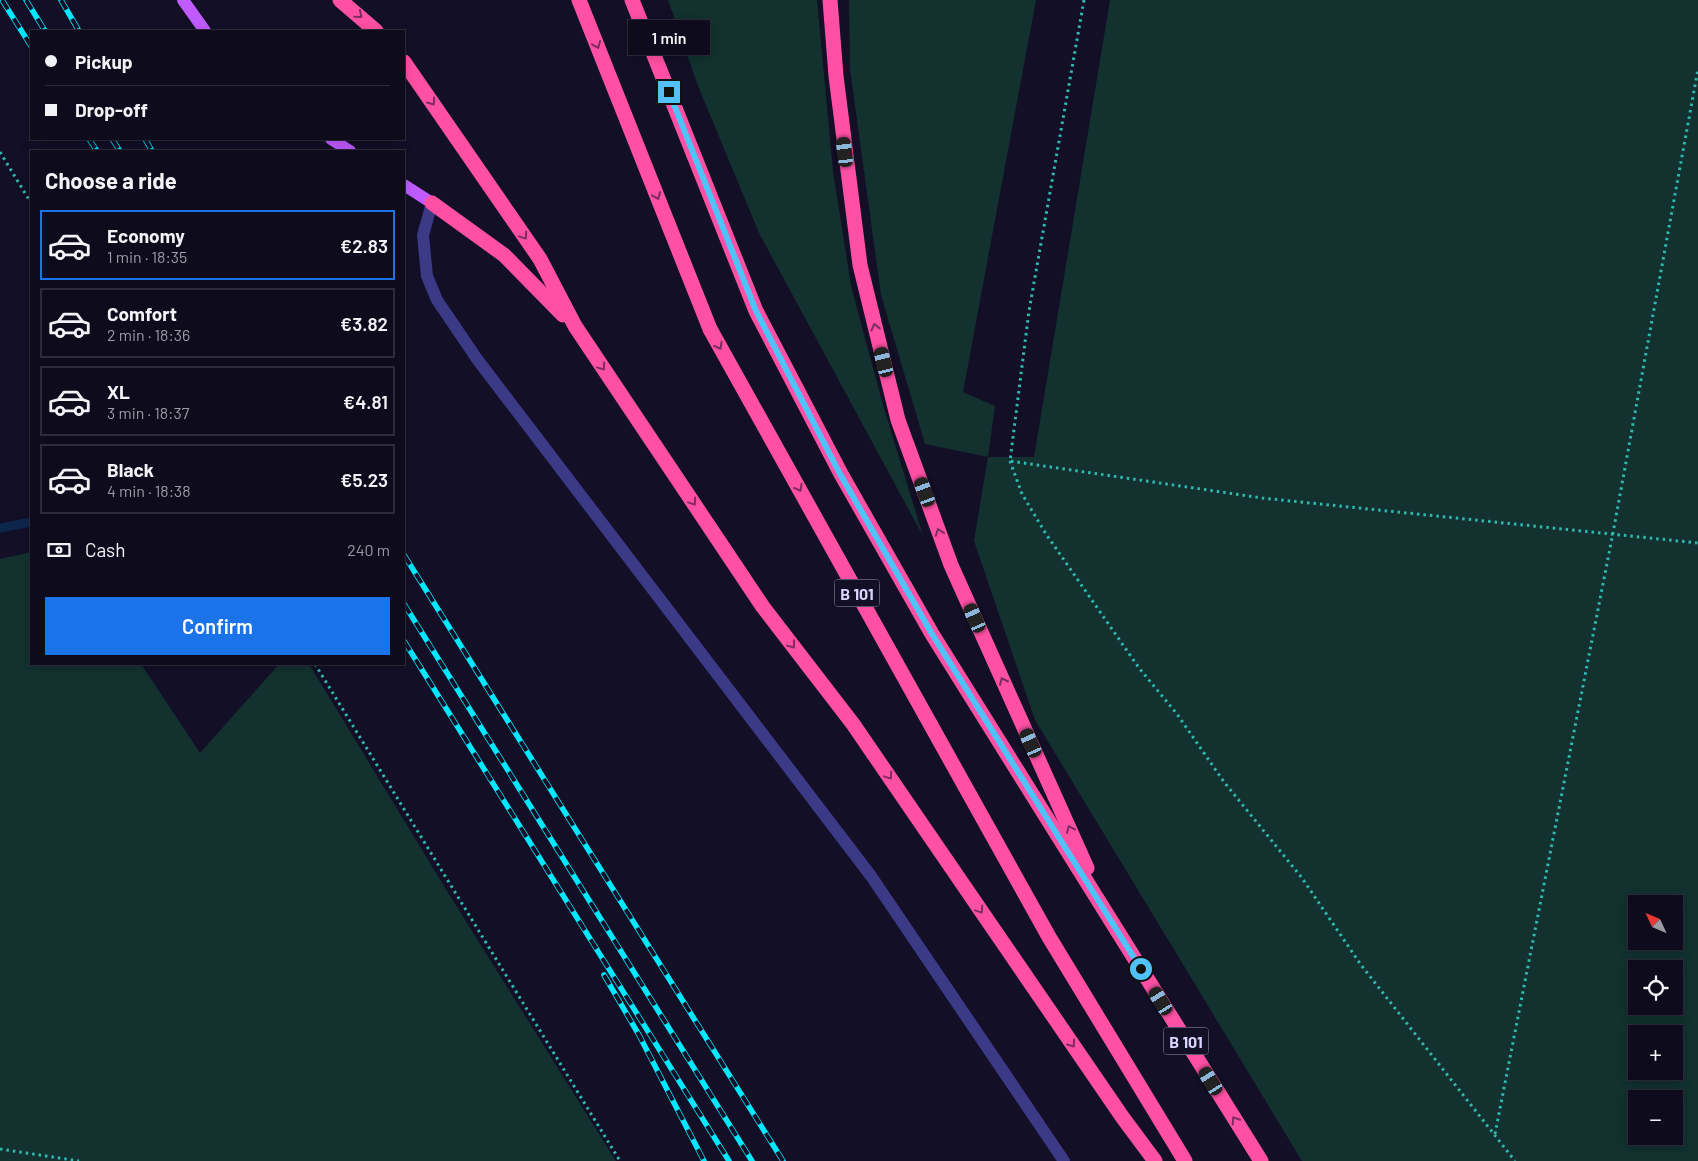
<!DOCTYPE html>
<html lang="en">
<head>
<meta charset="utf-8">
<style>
  body { margin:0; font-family:Barlow,sans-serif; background:#171426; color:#f1f3f6; height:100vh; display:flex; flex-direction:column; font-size:19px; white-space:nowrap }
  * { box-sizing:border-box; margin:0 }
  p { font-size:16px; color:#9b9ba4 }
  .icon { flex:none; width:28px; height:28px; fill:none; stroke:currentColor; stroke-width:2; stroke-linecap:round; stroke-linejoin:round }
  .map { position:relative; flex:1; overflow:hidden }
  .sheet { position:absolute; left:30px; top:150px; width:375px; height:515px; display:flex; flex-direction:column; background:#0e0b1d; border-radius:0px; box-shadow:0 2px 12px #0003,0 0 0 1px #2e2b3b }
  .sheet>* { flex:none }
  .guide { position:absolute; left:30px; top:30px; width:375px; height:110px; border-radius:0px; box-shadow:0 2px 12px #0003,0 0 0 1px #2e2b3b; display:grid; align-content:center; height:110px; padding:0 15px; background:#0e0b1d }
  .needle { width:32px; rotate:314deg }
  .buttons { position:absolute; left:1628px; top:895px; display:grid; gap:10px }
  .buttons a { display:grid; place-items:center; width:55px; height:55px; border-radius:0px; background:#0e0b1d; box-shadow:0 2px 12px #0003,0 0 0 1px #2e2b3b; font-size:25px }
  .end { position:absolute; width:22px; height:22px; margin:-11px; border:6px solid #4fc3f7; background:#111; box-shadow:0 0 0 2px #111 }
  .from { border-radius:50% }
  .bubble { position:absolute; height:35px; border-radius:0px; background:#0e0b1d; box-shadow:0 2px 12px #0003,0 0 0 1px #2e2b3b; font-size:16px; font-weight:600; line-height:35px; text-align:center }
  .car { position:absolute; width:15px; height:30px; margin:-15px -8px; border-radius:6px; box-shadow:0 0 4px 1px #0007; background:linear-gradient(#222 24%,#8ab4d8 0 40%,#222 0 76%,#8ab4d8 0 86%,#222 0) }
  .guide b { display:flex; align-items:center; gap:18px; height:48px; font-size:19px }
  .guide b+b { border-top:1px solid #2e2b3b }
  .guide i { width:12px; height:12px; background:#f1f3f6 }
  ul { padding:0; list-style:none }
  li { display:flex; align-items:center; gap:15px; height:70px; margin:0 10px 8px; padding:0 5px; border:2px solid #2e2b3b; border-radius:0px }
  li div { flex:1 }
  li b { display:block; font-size:19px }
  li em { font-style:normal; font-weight:600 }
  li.on { border-color:#1a73e8 }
  li>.icon { width:45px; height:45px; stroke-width:1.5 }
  h2 { padding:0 15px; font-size:22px; line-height:60px }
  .pay { display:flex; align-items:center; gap:12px; height:55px; padding:0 15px; font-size:19px }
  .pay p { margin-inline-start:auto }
  .action { display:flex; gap:10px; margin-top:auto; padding:10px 15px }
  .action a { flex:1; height:58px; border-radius:0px; background:#1a73e8; color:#fff; font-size:20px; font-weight:600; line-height:58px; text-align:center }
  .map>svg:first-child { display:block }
  .green { fill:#12312f; fill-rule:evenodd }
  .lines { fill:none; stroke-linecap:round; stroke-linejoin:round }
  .stream { stroke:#0d264c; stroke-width:9 }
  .path { stroke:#2ebab0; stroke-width:3; stroke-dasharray:2.5 4; stroke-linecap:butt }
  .minor { stroke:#3c3986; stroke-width:12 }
  .major { stroke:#c05cff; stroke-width:12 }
  .highway { stroke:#ff50a5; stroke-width:15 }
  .rail-casing { stroke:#01e8ff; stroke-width:5.5 }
  .rail { stroke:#130f27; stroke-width:4; stroke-dasharray:11; stroke-linecap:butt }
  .oneway { stroke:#7d2c60 }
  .route { stroke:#4fc3f7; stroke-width:6 }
  .labels { text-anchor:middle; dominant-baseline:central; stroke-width:4; stroke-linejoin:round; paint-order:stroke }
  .shield { fill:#130f27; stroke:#9e9abe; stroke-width:1 }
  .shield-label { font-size:16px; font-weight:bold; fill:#d9d5ff }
</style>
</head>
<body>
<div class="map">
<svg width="1698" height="1161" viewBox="0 0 1698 1161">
  <rect width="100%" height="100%" fill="#130f27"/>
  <g class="green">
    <polygon points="668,0 817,0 833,171 851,286 883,405 923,536 759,233 698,86"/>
    <path d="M849,0H1036L963,392L995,406L988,457H1034L1110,0H1698V1161H1302L1035,720L974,541L988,457L925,444L881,295L850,69ZM1636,904H1674V941H1636ZM1636,969H1674V1006H1636ZM1636,1034H1674V1071H1636ZM1636,1099H1674V1136H1636Z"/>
    <polygon points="31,552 31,664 141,664 200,753 279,664 309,664 447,891 616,1161 0,1161 0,559"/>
  </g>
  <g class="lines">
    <polyline class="stream" points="0,528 31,522"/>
    <g class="path">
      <polyline points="1084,0 1029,311 1010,461 1262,498 1698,543"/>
      <polyline points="0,152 31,203"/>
      <polyline points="1010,461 1022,494 1046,534 1139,668 1177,714 1224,782 1302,878 1361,965 1515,1161"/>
      <polyline points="315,664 620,1161"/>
      <polyline points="1495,1134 1613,533 1698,69"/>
      <polyline points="0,1149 79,1161"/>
    </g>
    <polyline class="minor" points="432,203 423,235 427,276 437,300 477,359 871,876 1064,1161"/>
    <g class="major">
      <polyline points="183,0 205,31"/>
      <polyline points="331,139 350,151"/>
      <polyline points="404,185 432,203"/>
    </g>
    <g class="highway">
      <polyline points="340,0 376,31"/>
      <polyline points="579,0 710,329 1049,937 1185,1161"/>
      <polyline points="632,0 756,311 841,474 932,634 1261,1161"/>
      <polyline points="830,0 836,76 860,265 898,420 951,565 1087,868"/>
      <polyline points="404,62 540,259 575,326 763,607 853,724 1123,1118 1155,1161"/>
      <polyline points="432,203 504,255 563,315"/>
    </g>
    <defs>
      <g id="rail">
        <polyline points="2,0 31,46"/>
        <polyline points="26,0 45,31"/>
        <polyline points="61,0 79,31"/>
        <polyline points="89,139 97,151"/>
        <polyline points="112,139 120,151"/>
        <polyline points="145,139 152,151"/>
        <polyline points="404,555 783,1161"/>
        <polyline points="404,604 752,1161"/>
        <polyline points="404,641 729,1161"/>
        <polyline points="604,975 639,1035 704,1161"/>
      </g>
    </defs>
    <use href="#rail" class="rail-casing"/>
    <use href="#rail" class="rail"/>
  </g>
  <defs><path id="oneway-chevron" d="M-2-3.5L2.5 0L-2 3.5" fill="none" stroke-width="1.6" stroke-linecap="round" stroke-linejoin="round" transform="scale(1.25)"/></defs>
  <g class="oneway">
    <use href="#oneway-chevron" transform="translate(359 15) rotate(40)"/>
    <use href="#oneway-chevron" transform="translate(597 45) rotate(68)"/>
    <use href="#oneway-chevron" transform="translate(432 102) rotate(55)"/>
    <use href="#oneway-chevron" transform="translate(657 196) rotate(68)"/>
    <use href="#oneway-chevron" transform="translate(524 236) rotate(56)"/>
    <use href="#oneway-chevron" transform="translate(875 327) rotate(-104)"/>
    <use href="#oneway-chevron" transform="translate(719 346) rotate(61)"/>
    <use href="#oneway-chevron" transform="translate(602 367) rotate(56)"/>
    <use href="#oneway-chevron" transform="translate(799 488) rotate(61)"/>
    <use href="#oneway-chevron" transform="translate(693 502) rotate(56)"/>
    <use href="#oneway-chevron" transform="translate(939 532) rotate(-110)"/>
    <use href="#oneway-chevron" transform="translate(792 645) rotate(53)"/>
    <use href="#oneway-chevron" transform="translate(1003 681) rotate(-114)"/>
    <use href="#oneway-chevron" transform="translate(889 776) rotate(56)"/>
    <use href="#oneway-chevron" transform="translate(1070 829) rotate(-114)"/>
    <use href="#oneway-chevron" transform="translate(980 910) rotate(56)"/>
    <use href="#oneway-chevron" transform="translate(1072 1044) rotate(55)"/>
    <use href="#oneway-chevron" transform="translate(1235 1120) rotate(-122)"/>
  </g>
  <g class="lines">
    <polyline class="route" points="669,92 756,311 840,474 932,634 1141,969"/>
  </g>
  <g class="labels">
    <g class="shield">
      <rect x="834.5" y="579.5" width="45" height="27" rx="4"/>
      <rect x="1163.5" y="1027.5" width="45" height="27" rx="4"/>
    </g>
    <g class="shield-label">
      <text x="857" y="593">B 101</text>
      <text x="1186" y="1041">B 101</text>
    </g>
  </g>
</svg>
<div class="buttons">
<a><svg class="needle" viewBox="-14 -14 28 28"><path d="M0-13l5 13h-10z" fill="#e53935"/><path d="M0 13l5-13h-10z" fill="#9b9ba4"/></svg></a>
<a><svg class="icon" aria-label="locate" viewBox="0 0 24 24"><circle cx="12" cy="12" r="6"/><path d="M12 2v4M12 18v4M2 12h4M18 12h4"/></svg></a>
<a>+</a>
<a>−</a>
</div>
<i class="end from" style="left:1141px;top:969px"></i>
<i class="end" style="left:669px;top:92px"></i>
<div class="bubble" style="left:628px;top:20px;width:82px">1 min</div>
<i class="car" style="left:845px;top:152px;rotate:353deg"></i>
<i class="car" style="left:884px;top:362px;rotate:346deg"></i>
<i class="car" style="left:925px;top:492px;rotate:340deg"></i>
<i class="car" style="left:975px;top:618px;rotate:336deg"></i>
<i class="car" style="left:1031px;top:743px;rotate:336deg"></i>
<i class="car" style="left:1161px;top:1001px;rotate:328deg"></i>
<i class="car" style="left:1211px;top:1081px;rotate:328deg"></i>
<div class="guide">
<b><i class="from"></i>Pickup</b>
<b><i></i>Drop-off</b>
</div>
<section class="sheet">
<h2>Choose a ride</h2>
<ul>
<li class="on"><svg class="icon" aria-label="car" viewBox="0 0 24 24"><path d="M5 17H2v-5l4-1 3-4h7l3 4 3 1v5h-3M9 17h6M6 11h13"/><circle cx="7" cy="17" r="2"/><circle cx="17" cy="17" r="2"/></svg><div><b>Economy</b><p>1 min · 18:35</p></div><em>€2.83</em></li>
<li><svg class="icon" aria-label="car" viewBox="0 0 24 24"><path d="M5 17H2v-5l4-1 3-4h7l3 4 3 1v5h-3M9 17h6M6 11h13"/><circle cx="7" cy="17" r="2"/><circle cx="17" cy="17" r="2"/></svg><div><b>Comfort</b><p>2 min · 18:36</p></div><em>€3.82</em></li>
<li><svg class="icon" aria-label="car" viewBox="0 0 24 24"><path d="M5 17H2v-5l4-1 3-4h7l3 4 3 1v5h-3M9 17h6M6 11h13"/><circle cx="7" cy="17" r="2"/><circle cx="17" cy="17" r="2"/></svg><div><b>XL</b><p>3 min · 18:37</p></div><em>€4.81</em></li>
<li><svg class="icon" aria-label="car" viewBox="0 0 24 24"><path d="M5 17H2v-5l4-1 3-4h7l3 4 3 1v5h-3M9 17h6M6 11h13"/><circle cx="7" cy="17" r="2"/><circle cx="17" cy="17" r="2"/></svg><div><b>Black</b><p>4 min · 18:38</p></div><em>€5.23</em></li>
</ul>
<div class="pay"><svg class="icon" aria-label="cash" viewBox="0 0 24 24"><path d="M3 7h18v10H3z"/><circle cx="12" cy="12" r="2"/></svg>Cash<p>240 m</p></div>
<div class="action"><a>Confirm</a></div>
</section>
</div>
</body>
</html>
